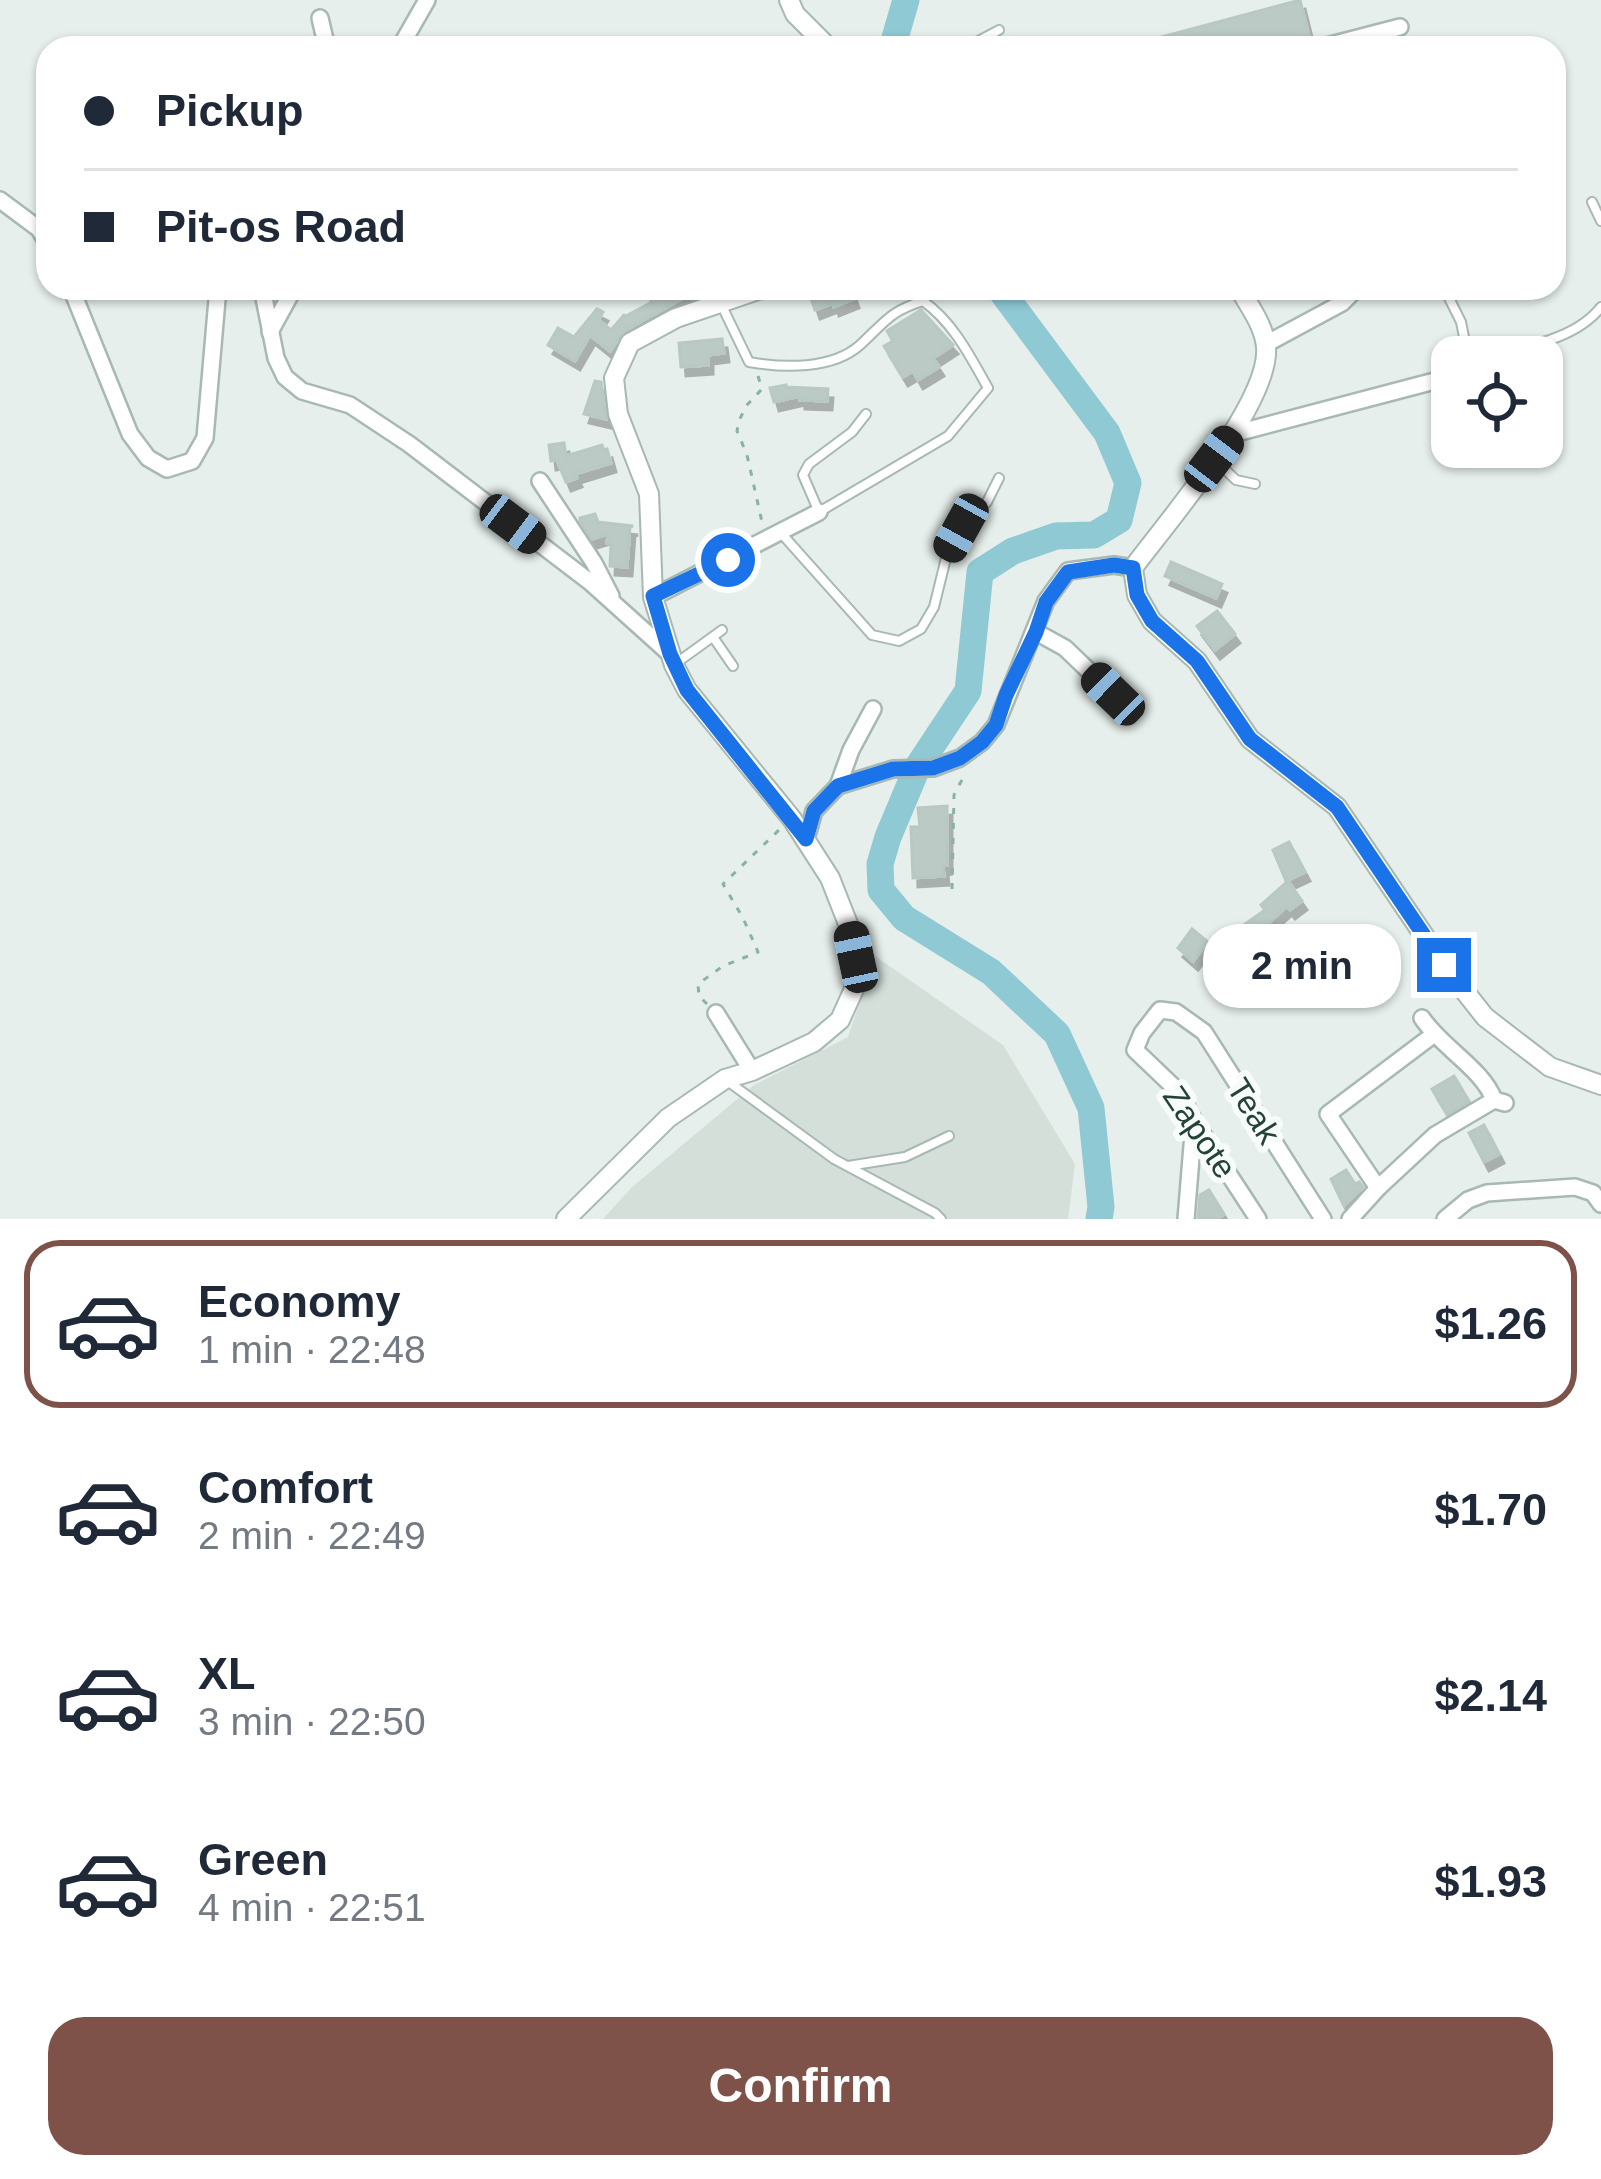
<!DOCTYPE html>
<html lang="en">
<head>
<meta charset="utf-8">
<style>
  body { margin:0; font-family:Arial,sans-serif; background:#f6f6f7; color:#1f2937; height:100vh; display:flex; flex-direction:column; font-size:45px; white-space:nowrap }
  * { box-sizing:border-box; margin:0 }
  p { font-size:39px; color:#747a83 }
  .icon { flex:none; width:66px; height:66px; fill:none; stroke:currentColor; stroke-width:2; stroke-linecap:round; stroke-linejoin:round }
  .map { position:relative; height:1219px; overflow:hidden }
  .side { display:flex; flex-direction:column; background:#fff; flex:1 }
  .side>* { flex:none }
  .guide { position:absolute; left:36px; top:36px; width:1530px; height:264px; border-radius:36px; box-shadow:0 3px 9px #0004; display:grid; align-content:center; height:264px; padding:0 48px; background:#fff }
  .fabs { position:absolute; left:1431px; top:336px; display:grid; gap:24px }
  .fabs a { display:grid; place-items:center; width:132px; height:132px; border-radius:24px; background:#fff; box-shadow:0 3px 9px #0004; font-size:60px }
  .end { position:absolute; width:54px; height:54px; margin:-27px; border:15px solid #1a73e8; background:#fff; box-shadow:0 0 0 6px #fff }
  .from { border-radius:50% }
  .bubble { position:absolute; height:84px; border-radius:36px; background:#fff; box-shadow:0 3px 9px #0004; font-size:39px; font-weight:700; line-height:84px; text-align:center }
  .car { position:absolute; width:36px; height:72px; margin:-36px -18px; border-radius:15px; box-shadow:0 0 9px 3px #0007; background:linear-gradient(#222 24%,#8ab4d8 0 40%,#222 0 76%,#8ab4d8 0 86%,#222 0) }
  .guide b { display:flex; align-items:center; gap:42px; height:114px; font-size:45px }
  .guide b+b { border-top:3px solid #e0e1e3 }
  .guide i { width:30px; height:30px; background:#1f2937 }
  ul { padding:21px 0 0; list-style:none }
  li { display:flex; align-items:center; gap:36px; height:168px; margin:0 24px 18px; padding:0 24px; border:6px solid transparent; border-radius:36px }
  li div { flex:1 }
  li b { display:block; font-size:45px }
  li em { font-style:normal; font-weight:700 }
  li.selected { border-color:#7f5249 }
  li>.icon { width:108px; height:108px; stroke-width:1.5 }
  .action { display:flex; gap:24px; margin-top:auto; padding:24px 48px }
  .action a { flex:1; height:138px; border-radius:36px; background:#7f5249; color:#fff; font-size:48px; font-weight:700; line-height:138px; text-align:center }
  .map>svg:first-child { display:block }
  .built { fill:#d4dfda }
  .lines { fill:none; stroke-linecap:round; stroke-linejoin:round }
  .river { stroke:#8ec9d4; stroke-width:27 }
  .building { fill:#bbcac4; stroke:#b8c9c2; stroke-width:3; filter:url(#shadow) }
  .service-casing { stroke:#a8b8b2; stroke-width:12 }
  .minor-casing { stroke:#a8b8b2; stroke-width:20 }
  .tertiary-casing { stroke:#a8b8b2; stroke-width:22 }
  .path { stroke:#86b3a5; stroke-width:3; stroke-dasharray:6 9; stroke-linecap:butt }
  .service { stroke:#fff; stroke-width:8 }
  .minor { stroke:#fff; stroke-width:15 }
  .tertiary { stroke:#fff; stroke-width:18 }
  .route { stroke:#1a73e8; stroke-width:15 }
  .labels { text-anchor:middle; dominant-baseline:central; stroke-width:12; stroke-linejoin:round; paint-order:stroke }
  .street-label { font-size:33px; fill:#24423a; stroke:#f7fbf9 }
</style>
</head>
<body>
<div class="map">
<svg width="1601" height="1219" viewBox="0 0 1601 1219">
  <defs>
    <filter id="shadow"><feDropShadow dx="5" dy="9" stdDeviation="0" flood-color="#0004"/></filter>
  </defs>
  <rect width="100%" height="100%" fill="#e6efeb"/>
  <polygon class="built" points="875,956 1003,1045 1075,1164 1068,1219 603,1219 631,1188 754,1085 848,1037"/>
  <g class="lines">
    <g class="river">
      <polyline points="892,48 906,0"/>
      <polyline points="999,288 1107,433 1128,483 1119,520 1094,535 1056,536 1013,551 980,572 968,691 917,768 888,837 880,864 881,890 904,918 991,972 1057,1034 1091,1108 1101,1207 1099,1219"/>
    </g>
  </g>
  <g class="building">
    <polygon points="1300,0 1310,40 1283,48 1136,48 1135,44"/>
    <polygon points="661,288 701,288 624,331 610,351 590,335 575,361 548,345 558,328 574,337 597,309 603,312 598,320 611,330 624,315 626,316 652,302 648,296"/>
    <polygon points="830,288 850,288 854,299 834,307 833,303 815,310 810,295"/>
    <polygon points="921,310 953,345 933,358 939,367 918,380 913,371 903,377 884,346 893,341 887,331"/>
    <polygon points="722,339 724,353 708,355 708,365 681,367 679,343"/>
    <polygon points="595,381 601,382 606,419 584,414"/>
    <polygon points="786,385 786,387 828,389 827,401 800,400 800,396 774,402 770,388"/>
    <polygon points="564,443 566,456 602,445 604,450 607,449 611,463 575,474 577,478 566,482 557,460 551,461 549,445"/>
    <polygon points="595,514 598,522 633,526 630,527 627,567 610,566 611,544 607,543 608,534 592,539 580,521 580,518"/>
    <polygon points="1171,562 1222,584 1216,598 1165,576"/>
    <polygon points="1217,611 1235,634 1215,650 1197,626"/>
    <polygon points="947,806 947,865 943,866 944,876 913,878 911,827 920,827 918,808"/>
    <polygon points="1289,842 1305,872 1286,881 1273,850"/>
    <polygon points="1288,881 1302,901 1290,910 1287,906 1260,931 1262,934 1242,949 1231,934 1265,910 1261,905"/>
    <polygon points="1192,929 1208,942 1193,961 1178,948"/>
    <polygon points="1454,1076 1469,1101 1447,1114 1432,1089"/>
    <polygon points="1484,1125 1499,1154 1484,1162 1469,1133"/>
    <polygon points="1346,1170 1355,1184 1359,1182 1363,1187 1344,1206 1331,1179"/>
    <polygon points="1209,1190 1224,1214 1217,1219 1198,1219 1200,1195"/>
  </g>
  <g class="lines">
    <defs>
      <g id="service">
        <polyline points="965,48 999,30"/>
        <polyline points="1592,202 1601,221"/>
        <path d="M1447,294L1461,322L1468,357C1512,349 1572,344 1601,307"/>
        <path d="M721,304L749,362C783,368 832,370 860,345C885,322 890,311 923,301C953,322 970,356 988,388L948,436L819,512L803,475L809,464L852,432L866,414"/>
        <polyline points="1215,460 1236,480 1255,484"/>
        <polyline points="781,533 872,635 899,641 921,629 934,607 947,554 961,528 987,502 999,478"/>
        <polyline points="713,637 733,666"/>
        <polyline points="675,664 722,630"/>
        <polyline points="726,1080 834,1159 935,1213 941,1219"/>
        <polyline points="848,1166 905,1157 949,1136"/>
      </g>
      <g id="minor">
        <polyline points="320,18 327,48"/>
        <polyline points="408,48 403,42 427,0"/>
        <polyline points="1319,48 1400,27"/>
        <polyline points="0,200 39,229 48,244"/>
        <polyline points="71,288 130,434 148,458 167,469 192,461 205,438 218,288"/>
        <polyline points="262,288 276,358 285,377 302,391 350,405 409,444 590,582 670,654"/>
        <polyline points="270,332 294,288"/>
        <polyline points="1266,344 1342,303 1357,288"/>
        <polyline points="1467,357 1468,357"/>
        <polyline points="1233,434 1446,378 1452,374"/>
        <polyline points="540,481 594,563 611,596"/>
        <polyline points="653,597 819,512"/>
        <polyline points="1036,632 1065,648 1113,694"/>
        <polyline points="838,786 851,750 873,709"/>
        <polyline points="806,839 814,811 838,786 893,769 933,768 960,758 982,742 996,725 1046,601 1068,571 1114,565 1133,568"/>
        <polyline points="716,1013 752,1071"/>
        <path d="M1422,1018C1441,1047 1483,1069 1494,1100L1505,1103"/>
        <polyline points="1378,1188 1328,1114 1433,1035"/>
        <polyline points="1186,1219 1194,1121"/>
        <polyline points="1258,1219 1194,1121 1179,1092 1135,1050 1142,1033 1160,1010 1176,1012 1204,1032 1323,1219"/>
        <polyline points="1350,1219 1378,1188 1435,1135 1494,1100"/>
        <polyline points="1445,1219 1468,1200 1487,1193 1575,1187 1593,1193 1601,1204"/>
      </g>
      <g id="tertiary">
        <polyline points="789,0 795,14 829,48"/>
        <path d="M1239,288C1249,306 1264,325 1266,347C1271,402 1167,522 1133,568L1137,595L1152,621L1197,661L1250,739L1337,807L1444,965L1485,1017L1550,1067L1601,1085"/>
        <polyline points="566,1219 668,1118 725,1079 752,1071 814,1042 840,1020 854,989 856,957 850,929 830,878 792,819 687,690 674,665 653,597 649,494 618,414 614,378 630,343 676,318 764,288"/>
      </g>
    </defs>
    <use href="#service" class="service-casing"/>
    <use href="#minor" class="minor-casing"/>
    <use href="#tertiary" class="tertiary-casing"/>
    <g class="path">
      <polyline points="758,376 762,389 746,406 739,421 737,431 747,455 762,522"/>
      <polyline points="952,889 954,795 965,774"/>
      <polyline points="707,1004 699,996 698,984 723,966 758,952 743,918 723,884 781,828"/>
    </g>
    <use href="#service" class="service"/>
    <use href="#minor" class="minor"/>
    <use href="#tertiary" class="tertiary"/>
  </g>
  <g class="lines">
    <polyline class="route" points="728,560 653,596 670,654 687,690 806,839 814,811 838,786 893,769 933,768 960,758 982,742 996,725 1006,695 1036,632 1046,602 1068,572 1114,565 1133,568 1137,595 1152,621 1197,661 1250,739 1337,807 1444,965"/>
  </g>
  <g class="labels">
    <g class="street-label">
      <text transform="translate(1254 1111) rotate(58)">Teak</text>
      <text transform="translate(1200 1132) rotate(56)">Zapote</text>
    </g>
  </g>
</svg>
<div class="fabs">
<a><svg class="icon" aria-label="locate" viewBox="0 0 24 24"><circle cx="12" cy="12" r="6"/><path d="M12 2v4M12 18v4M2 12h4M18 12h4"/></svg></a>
</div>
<i class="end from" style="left:728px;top:560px"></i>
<i class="end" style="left:1444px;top:965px"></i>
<div class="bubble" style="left:1203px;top:924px;width:198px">2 min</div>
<i class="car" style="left:1214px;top:459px;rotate:37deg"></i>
<i class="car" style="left:513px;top:524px;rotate:127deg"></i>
<i class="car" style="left:961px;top:528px;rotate:209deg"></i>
<i class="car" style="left:1113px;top:694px;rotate:314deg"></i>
<i class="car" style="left:856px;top:957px;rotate:348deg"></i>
<div class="guide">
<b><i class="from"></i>Pickup</b>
<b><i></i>Pit-os Road</b>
</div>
</div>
<section class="side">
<ul>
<li class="selected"><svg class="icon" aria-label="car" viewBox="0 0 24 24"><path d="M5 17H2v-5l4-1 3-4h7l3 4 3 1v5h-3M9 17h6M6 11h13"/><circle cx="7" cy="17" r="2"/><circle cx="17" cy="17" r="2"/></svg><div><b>Economy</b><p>1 min · 22:48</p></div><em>$1.26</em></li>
<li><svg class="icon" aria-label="car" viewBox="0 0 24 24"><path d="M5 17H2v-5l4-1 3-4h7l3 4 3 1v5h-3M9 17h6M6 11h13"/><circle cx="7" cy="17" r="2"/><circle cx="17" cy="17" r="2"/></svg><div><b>Comfort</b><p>2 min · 22:49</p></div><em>$1.70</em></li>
<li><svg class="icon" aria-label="car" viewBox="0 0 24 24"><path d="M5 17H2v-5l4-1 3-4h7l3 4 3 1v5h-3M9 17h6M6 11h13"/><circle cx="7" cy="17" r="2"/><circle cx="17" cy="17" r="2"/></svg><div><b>XL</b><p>3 min · 22:50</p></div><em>$2.14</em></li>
<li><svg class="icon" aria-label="car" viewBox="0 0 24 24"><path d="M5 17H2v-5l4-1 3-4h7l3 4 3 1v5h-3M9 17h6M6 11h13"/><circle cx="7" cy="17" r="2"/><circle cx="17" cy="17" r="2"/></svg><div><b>Green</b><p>4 min · 22:51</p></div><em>$1.93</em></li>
</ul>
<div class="action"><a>Confirm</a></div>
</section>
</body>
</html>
